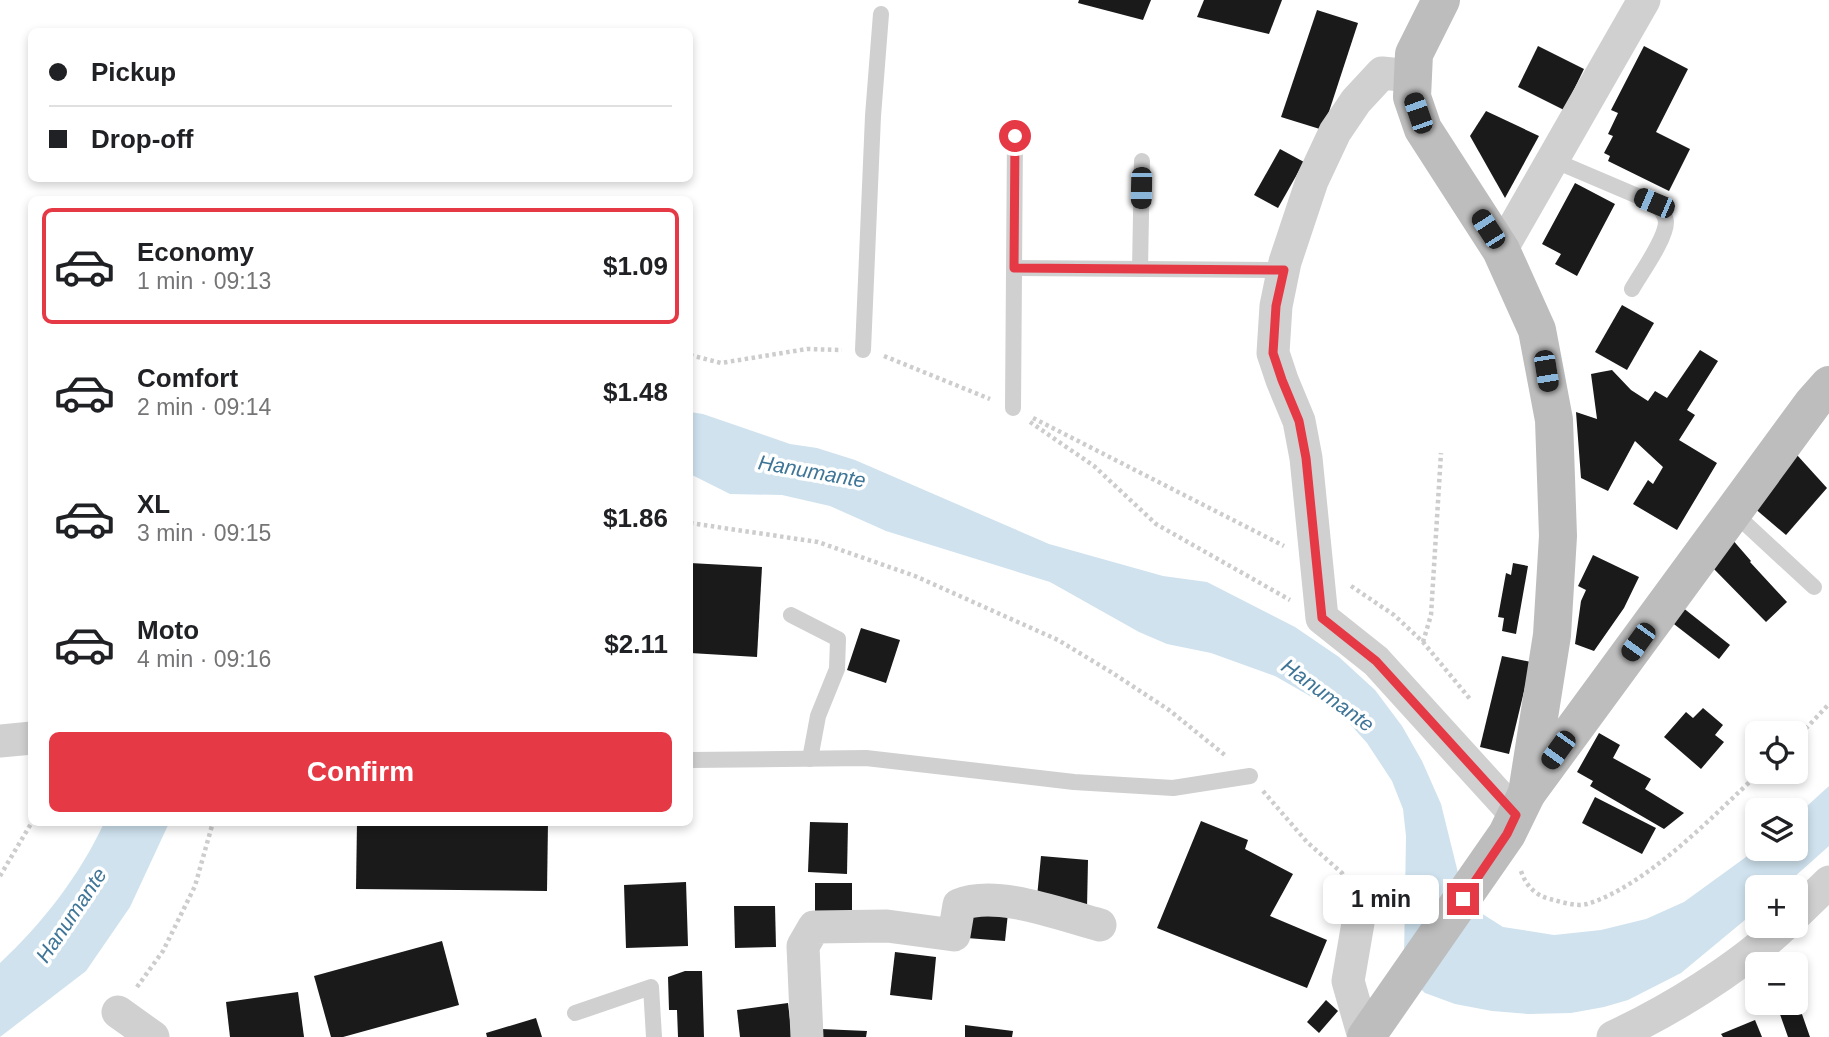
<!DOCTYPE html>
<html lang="en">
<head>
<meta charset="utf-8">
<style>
  body { margin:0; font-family:Helvetica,sans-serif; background:#f6f6f6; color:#202124; height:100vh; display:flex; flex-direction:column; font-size:26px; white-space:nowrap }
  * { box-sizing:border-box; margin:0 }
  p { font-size:23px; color:#757577 }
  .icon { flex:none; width:38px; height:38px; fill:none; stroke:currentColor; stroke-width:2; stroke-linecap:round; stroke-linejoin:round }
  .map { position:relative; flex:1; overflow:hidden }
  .side { position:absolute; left:28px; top:196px; width:665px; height:630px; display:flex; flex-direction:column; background:#fff; border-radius:10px; box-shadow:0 4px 10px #0003 }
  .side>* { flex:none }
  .guide { position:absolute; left:28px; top:28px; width:665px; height:154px; border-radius:10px; box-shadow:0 4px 10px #0003; display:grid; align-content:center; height:154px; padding:0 21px; background:#fff }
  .controls { position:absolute; left:1745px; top:721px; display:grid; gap:14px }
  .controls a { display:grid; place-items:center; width:63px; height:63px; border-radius:10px; background:#fff; box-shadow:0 4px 10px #0003; font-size:35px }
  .end { position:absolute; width:32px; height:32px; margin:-16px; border:9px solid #e63946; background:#fff; box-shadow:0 0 0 4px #fff }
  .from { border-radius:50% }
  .bubble { position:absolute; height:49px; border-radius:10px; background:#fff; box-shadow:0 4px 10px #0003; font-size:23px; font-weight:800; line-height:49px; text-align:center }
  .car { position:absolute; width:21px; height:42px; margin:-21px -10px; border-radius:9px; box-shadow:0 0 5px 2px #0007; background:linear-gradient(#222 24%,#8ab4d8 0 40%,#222 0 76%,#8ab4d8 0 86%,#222 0) }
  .guide b { display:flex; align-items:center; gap:24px; height:66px; font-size:26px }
  .guide b+b { border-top:2px solid #e0e0e0 }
  .guide i { width:18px; height:18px; background:#202124 }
  ul { padding:12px 0 0; list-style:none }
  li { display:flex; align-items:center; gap:21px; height:116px; margin:0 14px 10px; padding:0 7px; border:4px solid transparent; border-radius:10px }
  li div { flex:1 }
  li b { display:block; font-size:26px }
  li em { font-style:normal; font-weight:800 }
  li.active { border-color:#e63946 }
  li>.icon { width:63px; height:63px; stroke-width:1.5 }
  .button { display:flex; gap:14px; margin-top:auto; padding:14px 21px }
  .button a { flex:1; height:80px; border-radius:10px; background:#e63946; color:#fff; font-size:28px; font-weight:800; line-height:80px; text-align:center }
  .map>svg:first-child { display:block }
  .water { fill:#cfe2ee }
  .building { fill:#1a1a1a }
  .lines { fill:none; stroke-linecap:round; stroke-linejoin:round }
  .path { stroke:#cdcdcd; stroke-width:4.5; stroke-dasharray:3.5 3.5; stroke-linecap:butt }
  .lane { stroke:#d0d0d0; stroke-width:16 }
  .street { stroke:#d0d0d0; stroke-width:33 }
  .secondary { stroke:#bdbdbd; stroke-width:38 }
  .route { stroke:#e63946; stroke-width:9 }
  .labels { text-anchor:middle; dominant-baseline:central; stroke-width:7; stroke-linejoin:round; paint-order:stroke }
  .water-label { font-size:21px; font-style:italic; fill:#3f7597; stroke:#fff }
</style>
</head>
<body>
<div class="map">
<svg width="1829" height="1037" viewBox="0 0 1829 1037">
  <rect width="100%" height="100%" fill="#fff"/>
  <g class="water">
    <polygon points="690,412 703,414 790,444 817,448 855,460 1049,544 1163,576 1207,582 1295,627 1339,657 1375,690 1402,726 1422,761 1441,804 1461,885 1481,913 1503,927 1554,935 1601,930 1646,919 1684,902 1757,849 1796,849 1796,816 1829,786 1829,846 1783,887 1757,887 1757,910 1681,973 1628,1000 1604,1007 1571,1013 1528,1014 1492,1011 1455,1004 1425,993 1413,982 1404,959 1406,836 1403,809 1392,781 1367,743 1350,724 1329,707 1275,676 1211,653 1167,644 1139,632 1050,582 886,531 830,506 782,495 730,494 690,474"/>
    <path d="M104,823H169L130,907L86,971L0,1037V963C42,924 80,875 104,823Z"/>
  </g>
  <g class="building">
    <polygon points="1079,0 1151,0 1143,20 1078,3"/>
    <polygon points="1204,0 1282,0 1269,34 1197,17"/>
    <polygon points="1317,10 1358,23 1323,130 1281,117"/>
    <polygon points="1538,46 1584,69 1564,110 1518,87"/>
    <polygon points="1644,46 1688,69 1656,132 1690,149 1669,191 1608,161 1610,156 1604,153 1613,136 1608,134 1618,113 1611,110"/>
    <polygon points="1486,111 1539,136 1505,198 1470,136"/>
    <polygon points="1280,149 1304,162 1278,208 1254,195"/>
    <polygon points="1575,183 1615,204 1577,276 1555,264 1561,254 1542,244"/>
    <polygon points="1622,305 1654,323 1627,370 1595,352"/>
    <polygon points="1700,350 1718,361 1687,410 1695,415 1679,440 1717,463 1677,530 1633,504 1648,480 1653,484 1663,467 1635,441 1608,491 1581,478 1576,412 1597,419 1591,374 1601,372 1612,370 1631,390 1648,401 1655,391 1667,398"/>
    <polygon points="1797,455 1827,488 1786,535 1753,507"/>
    <polygon points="1731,538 1751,561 1750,562 1787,602 1766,622 1710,565"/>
    <polygon points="1593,555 1639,577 1624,608 1594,651 1575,644 1581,601 1586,590 1578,586"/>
    <polygon points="690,563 762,567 757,657 690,653"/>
    <polygon points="1513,563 1528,566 1516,634 1502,631 1504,618 1498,617 1506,573 1511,575"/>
    <polygon points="1682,607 1730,645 1719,659 1670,621"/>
    <polygon points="861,628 900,640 886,683 847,670"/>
    <polygon points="1502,656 1531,662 1509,754 1480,747"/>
    <polygon points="1703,708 1723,725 1715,735 1724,742 1701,769 1664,737 1686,712 1693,718"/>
    <polygon points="1599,733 1620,745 1613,758 1651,779 1645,789 1684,813 1664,829 1590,786 1593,781 1577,772"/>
    <polygon points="1595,797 1656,828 1642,854 1582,823"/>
    <polygon points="1201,821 1248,840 1245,849 1293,874 1270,916 1327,940 1307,988 1157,928"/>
    <polygon points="357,822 548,822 547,891 356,889"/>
    <polygon points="810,822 848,823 847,874 808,872"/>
    <polygon points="1041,856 1088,860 1087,908 1037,897"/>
    <polygon points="686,882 688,946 626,948 624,885"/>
    <rect x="815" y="883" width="37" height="32"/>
    <polygon points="734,906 775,906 776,947 735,948"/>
    <polygon points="970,909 1008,913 1005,941 967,938"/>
    <polygon points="442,941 459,1005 343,1037 331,1037 314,976"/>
    <polygon points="895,952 936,957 932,1000 890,995"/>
    <polygon points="685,971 702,971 704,1037 678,1037 677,1010 669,1010 668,977"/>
    <polygon points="298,992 304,1037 230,1037 226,1002"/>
    <polygon points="1796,997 1810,1037 1788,1037 1776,1003 1796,1003"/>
    <polygon points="1326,1000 1338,1011 1319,1033 1307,1022"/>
    <polygon points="788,1003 792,1037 740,1037 737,1010"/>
    <polygon points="536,1018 542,1037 487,1037 486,1033"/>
    <polygon points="1755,1020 1762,1037 1723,1037 1721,1034"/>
    <polygon points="965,1025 1013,1031 1012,1037 965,1037"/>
    <polygon points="821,1029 867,1031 866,1037 821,1037"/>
  </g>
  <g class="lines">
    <g class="path">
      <polyline points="690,355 721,363 807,349 842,350"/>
      <polyline points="884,356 990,399"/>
      <polyline points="1033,418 1284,546"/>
      <polyline points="1030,422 1094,466 1156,524 1290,600"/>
      <polyline points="690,523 818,542 915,576 1058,640 1111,672 1169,710 1226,756"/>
      <polyline points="1351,586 1394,615 1423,642 1470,699"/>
      <polyline points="1423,642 1431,615 1441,453"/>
      <polyline points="1796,739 1829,704"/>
      <polyline points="1263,791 1307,842 1342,873 1351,895"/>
      <path d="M1521,871C1526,886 1535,895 1550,899C1562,902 1576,907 1587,904C1647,886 1715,814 1760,772"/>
      <polyline points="0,876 32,822"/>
      <polyline points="137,987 163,951 195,886 213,822"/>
    </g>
    <g class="lane">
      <path d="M1553,160L1654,203C1660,209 1665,213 1666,222C1666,239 1641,273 1632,289"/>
      <polyline points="1014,268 1284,270"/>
      <polyline points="1140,269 1142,161"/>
      <polyline points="863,350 873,116 881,14"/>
      <polyline points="1013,408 1015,136"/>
      <polyline points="1734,513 1814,587"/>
      <polyline points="791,615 838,639 837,669 818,716 810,759"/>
      <polyline points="690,760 866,758 1074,782 1173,788 1250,776"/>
      <polyline points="575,1013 651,987 654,1037"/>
    </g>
    <g class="street">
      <polyline points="1411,76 1382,73 1356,101 1335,132 1312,181 1285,262 1276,306 1273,353 1282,380 1299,421 1306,458 1322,618 1376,661 1516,815"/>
      <polyline points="1501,250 1644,0"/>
      <polyline points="0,741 32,738"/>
      <polyline points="1796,914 1829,882"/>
      <polyline points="1358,923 1348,981 1364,1037"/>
      <polyline points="118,1012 153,1037"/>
      <path d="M807,1037L803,946L814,927L887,926L954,935L959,905C996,889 1062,915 1100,925"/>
      <path d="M1613,1037C1669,1011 1738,969 1783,926"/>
    </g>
    <g class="secondary">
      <polyline points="1441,0 1414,54 1412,97 1423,129 1501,250 1537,330 1554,420 1558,536 1552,635 1527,793"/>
      <polyline points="1366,1037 1507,834 1527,793 1813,403 1829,385"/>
    </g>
  </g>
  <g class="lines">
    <polyline class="route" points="1015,136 1014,268 1284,270 1276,306 1273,353 1282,380 1299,421 1306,458 1322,618 1376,661 1516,815 1507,834 1463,899"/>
  </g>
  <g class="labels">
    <g class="water-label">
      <text transform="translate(812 471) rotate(10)">Hanumante</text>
      <text transform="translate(1328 695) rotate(36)">Hanumante</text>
      <text transform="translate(71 915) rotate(-56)">Hanumante</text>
    </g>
  </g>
</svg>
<div class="controls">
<a><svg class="icon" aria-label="locate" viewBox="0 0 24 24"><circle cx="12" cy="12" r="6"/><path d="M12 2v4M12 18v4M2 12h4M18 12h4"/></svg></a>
<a><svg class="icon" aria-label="layers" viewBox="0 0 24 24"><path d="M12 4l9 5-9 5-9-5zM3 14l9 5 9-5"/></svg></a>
<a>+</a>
<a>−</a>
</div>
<i class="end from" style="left:1015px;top:136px"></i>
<i class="end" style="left:1463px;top:899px"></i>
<div class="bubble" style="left:1323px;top:875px;width:116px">1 min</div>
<i class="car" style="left:1418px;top:113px;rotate:341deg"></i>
<i class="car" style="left:1141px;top:188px;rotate:181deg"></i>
<i class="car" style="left:1654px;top:203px;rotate:293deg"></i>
<i class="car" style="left:1488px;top:229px;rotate:327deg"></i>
<i class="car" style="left:1546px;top:371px;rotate:171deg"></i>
<i class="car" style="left:1638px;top:642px;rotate:216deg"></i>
<i class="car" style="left:1558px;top:750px;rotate:216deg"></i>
<div class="guide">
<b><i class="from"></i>Pickup</b>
<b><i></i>Drop-off</b>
</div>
<section class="side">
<ul>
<li class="active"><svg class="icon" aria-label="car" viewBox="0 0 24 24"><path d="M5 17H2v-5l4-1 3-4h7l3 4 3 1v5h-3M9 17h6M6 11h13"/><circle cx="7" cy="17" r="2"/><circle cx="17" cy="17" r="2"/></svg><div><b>Economy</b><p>1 min · 09:13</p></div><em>$1.09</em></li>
<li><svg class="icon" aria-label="car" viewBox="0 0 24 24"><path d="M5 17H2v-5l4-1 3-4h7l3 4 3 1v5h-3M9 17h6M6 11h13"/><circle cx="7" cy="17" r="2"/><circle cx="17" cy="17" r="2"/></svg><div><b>Comfort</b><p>2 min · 09:14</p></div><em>$1.48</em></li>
<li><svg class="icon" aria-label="car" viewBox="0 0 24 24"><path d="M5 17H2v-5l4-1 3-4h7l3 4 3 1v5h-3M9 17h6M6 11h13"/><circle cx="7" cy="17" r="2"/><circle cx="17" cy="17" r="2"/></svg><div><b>XL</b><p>3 min · 09:15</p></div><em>$1.86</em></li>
<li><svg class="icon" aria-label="car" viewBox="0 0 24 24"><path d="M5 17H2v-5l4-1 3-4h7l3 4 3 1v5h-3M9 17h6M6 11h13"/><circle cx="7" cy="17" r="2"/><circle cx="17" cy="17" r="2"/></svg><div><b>Moto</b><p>4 min · 09:16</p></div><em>$2.11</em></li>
</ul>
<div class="button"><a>Confirm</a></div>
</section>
</div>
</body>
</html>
